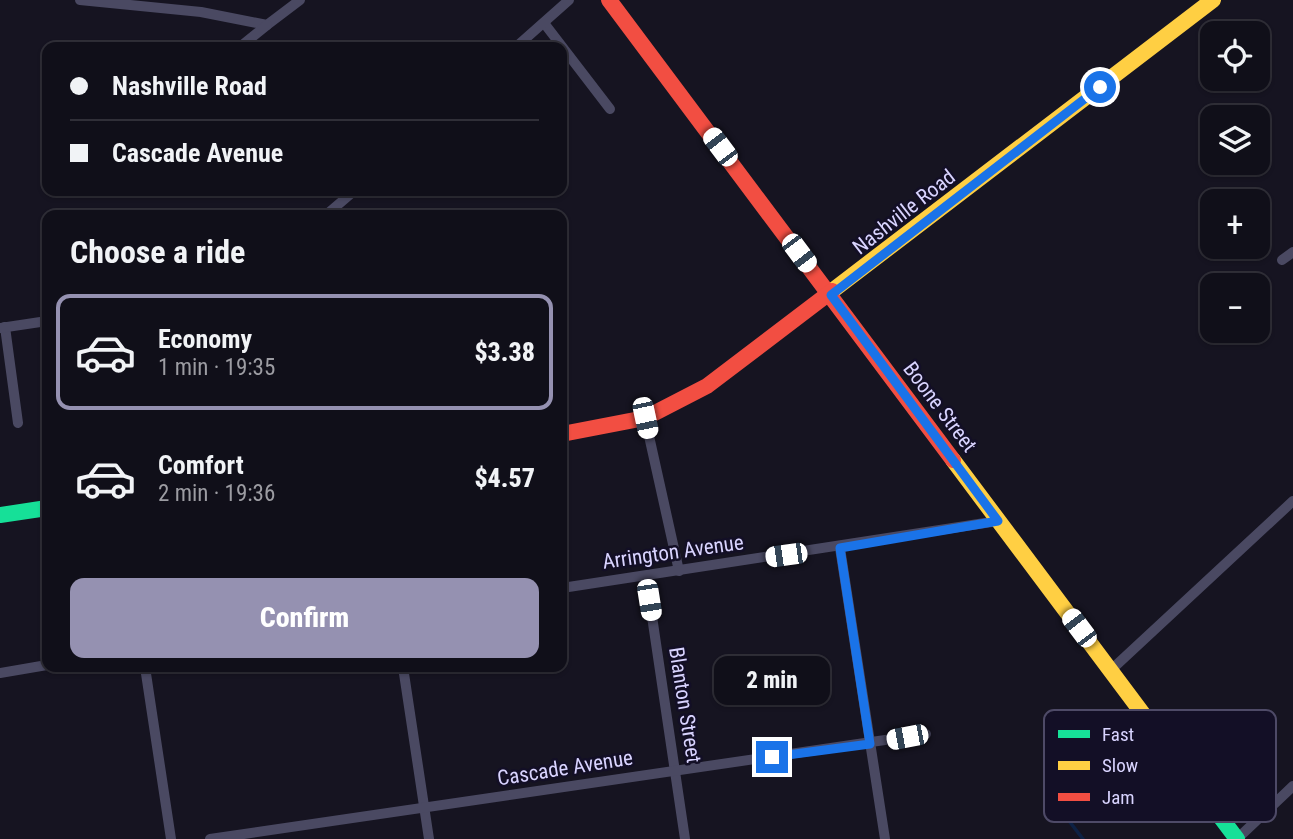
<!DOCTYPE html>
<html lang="en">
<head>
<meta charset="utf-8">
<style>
  body { margin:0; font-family:"Roboto Condensed",sans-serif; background:#191822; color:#f1f3f6; height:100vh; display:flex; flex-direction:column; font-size:26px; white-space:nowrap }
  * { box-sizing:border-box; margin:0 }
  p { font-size:23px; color:#9c9ca2 }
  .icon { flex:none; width:38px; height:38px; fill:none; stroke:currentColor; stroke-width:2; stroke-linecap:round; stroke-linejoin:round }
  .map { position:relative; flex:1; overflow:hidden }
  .details { position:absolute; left:42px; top:210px; width:525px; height:462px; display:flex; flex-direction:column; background:#100f19; border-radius:14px; box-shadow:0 2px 5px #0004,0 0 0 2px #302f38 }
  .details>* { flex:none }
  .hud { position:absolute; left:42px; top:42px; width:525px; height:154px; border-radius:14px; box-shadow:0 2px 5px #0004,0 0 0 2px #302f38; display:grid; align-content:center; height:154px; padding:0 28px; background:#100f19 }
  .controls { position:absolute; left:1200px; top:21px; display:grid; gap:14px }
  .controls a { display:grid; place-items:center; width:70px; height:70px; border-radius:14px; background:#100f19; box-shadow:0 2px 5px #0004,0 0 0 2px #302f38; font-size:35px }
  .end { position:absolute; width:32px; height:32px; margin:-16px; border:9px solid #1a73e8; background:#fff; box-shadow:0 0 0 4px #fff }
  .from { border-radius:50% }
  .bubble { position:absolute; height:49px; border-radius:14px; background:#100f19; box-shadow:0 2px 5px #0004,0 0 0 2px #302f38; font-size:23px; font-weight:800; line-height:49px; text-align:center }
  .car { position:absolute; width:21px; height:42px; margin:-21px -10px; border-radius:9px; box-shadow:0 0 5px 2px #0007; background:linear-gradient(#fff 24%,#345 0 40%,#fff 0 76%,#345 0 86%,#fff 0) }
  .hud b { display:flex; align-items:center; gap:24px; height:66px; font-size:26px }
  .hud b+b { border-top:2px solid #302f38 }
  .hud i { width:18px; height:18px; background:#f1f3f6 }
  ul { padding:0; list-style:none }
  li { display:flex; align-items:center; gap:21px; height:116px; margin:0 14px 10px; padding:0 14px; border:4px solid transparent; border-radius:14px }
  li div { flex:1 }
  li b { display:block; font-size:26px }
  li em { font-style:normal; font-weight:800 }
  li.active { border-color:#9591b1 }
  li>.icon { width:63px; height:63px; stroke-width:1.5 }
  h2 { padding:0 28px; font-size:32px; line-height:84px }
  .action { display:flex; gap:14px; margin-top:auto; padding:14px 28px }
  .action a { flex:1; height:80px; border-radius:14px; background:#9591b1; color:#fff; font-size:28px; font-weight:800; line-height:80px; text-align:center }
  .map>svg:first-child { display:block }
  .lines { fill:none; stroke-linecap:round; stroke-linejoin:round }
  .stream { stroke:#0d2144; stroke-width:3.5 }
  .street { stroke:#4a4962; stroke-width:10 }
  .fast { stroke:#16e098; stroke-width:16 }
  .slow { stroke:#ffcf43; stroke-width:16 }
  .jam { stroke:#f24e42; stroke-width:16 }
  .route { stroke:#1a73e8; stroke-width:9 }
  .labels { text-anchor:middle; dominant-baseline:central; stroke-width:5; stroke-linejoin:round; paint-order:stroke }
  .street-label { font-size:21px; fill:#d9d4ff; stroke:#130f26 }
  .key { fill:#130f26; stroke:#4e4a67; stroke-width:2 }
  .key-label { font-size:19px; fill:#d9d4ff }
</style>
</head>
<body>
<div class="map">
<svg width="1293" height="839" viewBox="0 0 1293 839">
  <rect width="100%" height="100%" fill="#161421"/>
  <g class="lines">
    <polyline class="stream" points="1066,817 1083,839"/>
    <g class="street">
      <polyline points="80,0 201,12 267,25 300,0"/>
      <polyline points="544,23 610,109"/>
      <polyline points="240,47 267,25"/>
      <polyline points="516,47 569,0"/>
      <polyline points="326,215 354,191"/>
      <polyline points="1282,260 1293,252"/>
      <polyline points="5,327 18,423"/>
      <polyline points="0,328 47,321"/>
      <polyline points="645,418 679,571"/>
      <polyline points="840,548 885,839"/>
      <polyline points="646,576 685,839"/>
      <polyline points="562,588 998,521"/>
      <polyline points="145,667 171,839"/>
      <polyline points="403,667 429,839"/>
      <polyline points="1111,670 1293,501"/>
      <polyline points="0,673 47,665"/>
      <polyline points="210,839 926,734"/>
      <polyline points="1237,839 1293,786"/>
    </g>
    <g class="fast">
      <polyline points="0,515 47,508"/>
      <polyline points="1155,730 1237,839"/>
    </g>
    <g class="slow">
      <polyline points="832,291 1213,0"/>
      <polyline points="953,460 1155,730"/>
    </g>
    <g class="jam">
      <polyline points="609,0 953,460"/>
      <polyline points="562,434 645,418 707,386 832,291"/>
    </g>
  </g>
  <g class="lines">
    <polyline class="route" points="772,757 870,744 840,548 998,521 831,295 1100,87"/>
  </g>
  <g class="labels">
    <g class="street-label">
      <text transform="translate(904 212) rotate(-38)">Nashville Road</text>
      <text transform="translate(940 407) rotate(53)">Boone Street</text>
      <text transform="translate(673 552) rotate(-8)">Arrington Avenue</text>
      <text transform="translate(685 705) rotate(81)">Blanton Street</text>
      <text transform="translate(565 768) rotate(-9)">Cascade Avenue</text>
    </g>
  </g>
  <rect x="1044" y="710" width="232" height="112" rx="10" class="key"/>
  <rect x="1058" y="730" width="32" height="8" fill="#16e098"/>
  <rect x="1058" y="761" width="32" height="9" fill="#ffcf43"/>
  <rect x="1058" y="793" width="32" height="8" fill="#f24e42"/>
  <g class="key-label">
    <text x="1102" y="741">Fast</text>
    <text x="1102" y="772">Slow</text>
    <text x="1102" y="804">Jam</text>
  </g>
</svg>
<div class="controls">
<a><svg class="icon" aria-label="locate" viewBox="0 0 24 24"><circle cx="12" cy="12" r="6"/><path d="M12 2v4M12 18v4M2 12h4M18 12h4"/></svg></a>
<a><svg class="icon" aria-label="layers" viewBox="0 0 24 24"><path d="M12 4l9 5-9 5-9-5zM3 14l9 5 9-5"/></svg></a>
<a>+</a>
<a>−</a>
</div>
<i class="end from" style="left:1100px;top:87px"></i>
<i class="end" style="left:772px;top:757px"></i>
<div class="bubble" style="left:714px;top:656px;width:116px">2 min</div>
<i class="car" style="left:720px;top:147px;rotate:323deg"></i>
<i class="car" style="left:799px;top:253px;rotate:143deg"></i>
<i class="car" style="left:645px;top:418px;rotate:168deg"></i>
<i class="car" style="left:786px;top:555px;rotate:262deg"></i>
<i class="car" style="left:649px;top:600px;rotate:171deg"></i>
<i class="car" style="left:1079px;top:628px;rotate:323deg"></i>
<i class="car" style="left:907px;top:737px;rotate:259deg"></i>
<div class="hud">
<b><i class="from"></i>Nashville Road</b>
<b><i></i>Cascade Avenue</b>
</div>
<section class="details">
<h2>Choose a ride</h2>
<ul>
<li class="active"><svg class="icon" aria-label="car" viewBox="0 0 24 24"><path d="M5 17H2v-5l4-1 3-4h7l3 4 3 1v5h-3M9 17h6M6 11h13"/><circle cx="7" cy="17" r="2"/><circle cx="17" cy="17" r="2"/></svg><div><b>Economy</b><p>1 min · 19:35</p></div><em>$3.38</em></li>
<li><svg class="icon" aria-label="car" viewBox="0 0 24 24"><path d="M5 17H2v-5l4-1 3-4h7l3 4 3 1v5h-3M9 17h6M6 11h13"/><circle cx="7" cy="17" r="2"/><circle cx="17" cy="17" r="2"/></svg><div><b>Comfort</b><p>2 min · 19:36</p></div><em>$4.57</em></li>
</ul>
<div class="action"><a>Confirm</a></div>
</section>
</div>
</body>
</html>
